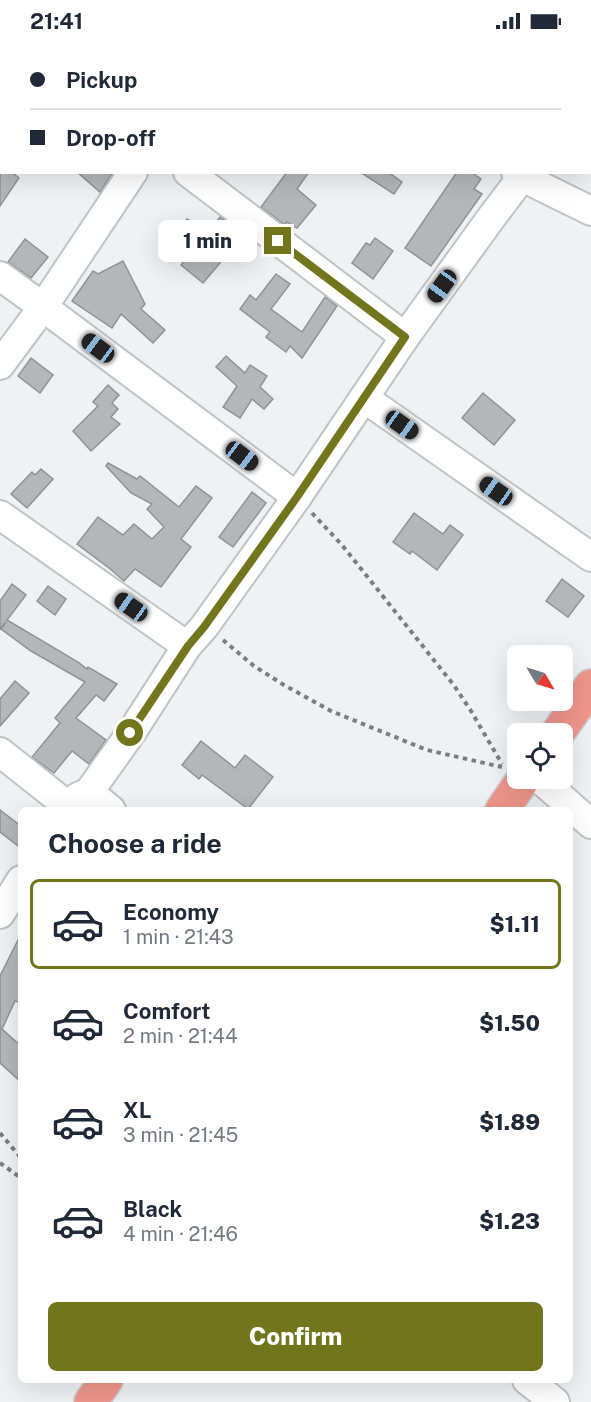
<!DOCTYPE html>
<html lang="en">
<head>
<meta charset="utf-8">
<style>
  body { margin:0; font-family:"Public Sans",sans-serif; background:#f2f2f3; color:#1f2937; height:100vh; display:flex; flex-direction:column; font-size:22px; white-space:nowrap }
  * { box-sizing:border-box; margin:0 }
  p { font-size:20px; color:#747a83 }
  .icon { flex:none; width:33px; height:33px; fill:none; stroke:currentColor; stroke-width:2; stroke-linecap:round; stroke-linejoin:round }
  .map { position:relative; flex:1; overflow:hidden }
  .side { position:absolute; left:18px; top:765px; width:555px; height:576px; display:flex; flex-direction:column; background:#fff; border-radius:9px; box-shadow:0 6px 24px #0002 }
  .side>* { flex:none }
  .top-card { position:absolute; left:0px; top:0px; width:591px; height:132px; box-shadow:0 6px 24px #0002; display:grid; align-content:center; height:132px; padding:0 30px; background:#fff }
  .needle { width:39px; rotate:128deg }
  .controls { position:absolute; left:507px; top:603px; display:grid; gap:12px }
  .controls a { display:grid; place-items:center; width:66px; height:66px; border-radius:9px; background:#fff; box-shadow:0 6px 24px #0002; font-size:30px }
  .end { position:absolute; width:27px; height:27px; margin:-14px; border:8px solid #71751b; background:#fff; box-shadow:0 0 0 3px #fff }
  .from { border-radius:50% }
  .bubble { position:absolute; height:42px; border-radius:9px; background:#fff; box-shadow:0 6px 24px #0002; font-size:20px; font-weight:800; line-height:42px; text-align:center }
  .car { position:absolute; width:18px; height:36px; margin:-18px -9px; border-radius:8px; box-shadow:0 0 4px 2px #0007; background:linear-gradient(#222 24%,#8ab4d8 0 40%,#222 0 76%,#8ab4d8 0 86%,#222 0) }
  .top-card b { display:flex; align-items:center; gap:21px; height:57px; font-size:22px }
  .top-card b+b { border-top:2px solid #e0e1e3 }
  .top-card i { width:15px; height:15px; background:#1f2937 }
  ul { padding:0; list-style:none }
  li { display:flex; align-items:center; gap:18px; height:90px; margin:0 12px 9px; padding:0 18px; border:3px solid transparent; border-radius:9px }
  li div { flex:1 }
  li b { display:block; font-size:22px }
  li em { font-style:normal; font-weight:800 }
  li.current { border-color:#71751b }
  li>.icon { width:54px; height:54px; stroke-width:1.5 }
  h2 { padding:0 30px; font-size:27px; line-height:72px }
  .primary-button { display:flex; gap:12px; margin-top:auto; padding:12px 30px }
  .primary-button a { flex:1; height:69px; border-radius:9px; background:#71751b; color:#fff; font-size:24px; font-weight:800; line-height:69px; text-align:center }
  .status { display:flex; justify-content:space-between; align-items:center; height:42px; padding:0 30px; background:#fff; direction:ltr }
  .status svg { height:16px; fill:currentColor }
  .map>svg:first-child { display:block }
  .building { fill:#b3b7ba; stroke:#8f9396; stroke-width:1.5 }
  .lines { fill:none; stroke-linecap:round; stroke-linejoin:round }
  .minor-casing { stroke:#c0c4c7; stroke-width:32 }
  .highway-casing { stroke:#cececf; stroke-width:36 }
  .path { stroke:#7b7e80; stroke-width:4; stroke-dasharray:4.5 4.5; stroke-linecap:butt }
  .minor { stroke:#fff; stroke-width:28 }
  .highway { stroke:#ef968b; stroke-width:33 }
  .route { stroke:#71751b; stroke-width:8 }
</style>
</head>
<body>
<div class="status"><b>21:41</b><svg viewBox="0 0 49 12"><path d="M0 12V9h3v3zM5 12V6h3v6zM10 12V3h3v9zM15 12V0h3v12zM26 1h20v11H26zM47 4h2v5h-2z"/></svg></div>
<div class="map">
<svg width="591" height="1360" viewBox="0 0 591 1360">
  <rect width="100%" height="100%" fill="#eef2f5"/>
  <g class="building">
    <polygon points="0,123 2,124 2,130 11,130 19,136 0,164"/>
    <polygon points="77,130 113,130 100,150"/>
    <polygon points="287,130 309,130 297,147 316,163 297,186 287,180 285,183 261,165"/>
    <polygon points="360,130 388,130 402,140 394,152"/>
    <polygon points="457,130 471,130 481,137 474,147 482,152 431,224 405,206"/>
    <polygon points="220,175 232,184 212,213 220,221 203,241 181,223 195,206 177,195 187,177 210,190"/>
    <polygon points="375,196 393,209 373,237 352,221 366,201 370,203"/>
    <polygon points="25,197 48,215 31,236 8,220"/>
    <polygon points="123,219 145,262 141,267 165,288 153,301 121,272 112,286 72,259 93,229 98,232"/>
    <polygon points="276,232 290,242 271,267 302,290 325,255 337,264 302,316 290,304 286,310 266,295 270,290 240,267 250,253 256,258"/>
    <polygon points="226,314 245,331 250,323 267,334 260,345 273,357 264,367 252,357 240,376 223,365 237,344 216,325"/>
    <polygon points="31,316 53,333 40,351 18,334"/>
    <polygon points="108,343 119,353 112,361 118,367 111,375 120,382 91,409 73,389 98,364 93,360"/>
    <polygon points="483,351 515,378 494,403 462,376"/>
    <polygon points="108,421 137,437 140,434 179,465 196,444 212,456 181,497 191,505 161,545 135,527 124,539 109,526 77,502 98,475 123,493 134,482 152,497 164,485 147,467 152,462 131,451 106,424"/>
    <polygon points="41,427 53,437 27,466 11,452 32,430 35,433"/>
    <polygon points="252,450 266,461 233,505 219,495"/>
    <polygon points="414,471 443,492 450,483 463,493 437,528 412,509 410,512 393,500"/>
    <polygon points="562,537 584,554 568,575 546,559"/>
    <polygon points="12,542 26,553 7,578 78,620 87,627 88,625 117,642 104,659 96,653 76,676 106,698 89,722 72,709 54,731 32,715 60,681 55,676 85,640 31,609 1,587 6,580 0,587 0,559"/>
    <polygon points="48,544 66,557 55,573 37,559"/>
    <polygon points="15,639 29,651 0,684 0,657"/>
    <polygon points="201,699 235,726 245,713 273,735 248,767 202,733 199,737 182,723"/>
    <polygon points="0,768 21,784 21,806 0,790"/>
    <polygon points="21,892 21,961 15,959 2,987 21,1004 21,1040 0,1021 0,934"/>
  </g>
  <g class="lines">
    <defs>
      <g id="minor">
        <polyline points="5,0 7,2"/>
        <polyline points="331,0 333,2"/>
        <polyline points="228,2 229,0"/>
        <polyline points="478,2 480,0"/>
        <polyline points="590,38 591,36"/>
        <polyline points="188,130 405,295"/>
        <polyline points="525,130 522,135 591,169"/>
        <polyline points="0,234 43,265 297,455"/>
        <polyline points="0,323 43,265 133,130"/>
        <polyline points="364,356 591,515"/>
        <polyline points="0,473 187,604"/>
        <polyline points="0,710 68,764 78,755 89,750"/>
        <polyline points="539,736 591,782"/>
        <polyline points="111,768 89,750 131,691 187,604 204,585 297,455 405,295 491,176 522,135 516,130"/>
        <polyline points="0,872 21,838"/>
        <polyline points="527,1338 555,1360"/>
      </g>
      <g id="highway">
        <polyline points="557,692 591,644"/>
        <polyline points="502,768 524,736"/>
        <polyline points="91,1360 106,1338"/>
      </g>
    </defs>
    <use href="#minor" class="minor-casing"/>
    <use href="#highway" class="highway-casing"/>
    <g class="path">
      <polyline points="312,471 342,503 453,642 471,669 502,722"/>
      <polyline points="223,598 254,624 284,643 331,669 427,708 502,725"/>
      <polyline points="0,1091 21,1116"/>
      <polyline points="0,1121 21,1136"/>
    </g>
    <use href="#minor" class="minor"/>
    <use href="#highway" class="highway"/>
  </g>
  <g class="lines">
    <polyline class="route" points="130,691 188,604 204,585 297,455 405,295 278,199"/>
  </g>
</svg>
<div class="controls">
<a><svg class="needle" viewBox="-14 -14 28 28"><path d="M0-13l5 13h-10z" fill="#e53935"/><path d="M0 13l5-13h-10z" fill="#747a83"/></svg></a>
<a><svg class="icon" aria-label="locate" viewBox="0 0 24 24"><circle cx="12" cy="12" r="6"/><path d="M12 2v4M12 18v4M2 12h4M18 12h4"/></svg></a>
</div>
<i class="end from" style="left:130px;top:691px"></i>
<i class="end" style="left:278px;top:199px"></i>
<div class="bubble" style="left:158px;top:178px;width:99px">1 min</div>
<i class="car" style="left:442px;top:244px;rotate:216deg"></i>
<i class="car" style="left:98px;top:306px;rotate:307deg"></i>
<i class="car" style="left:402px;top:383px;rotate:125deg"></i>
<i class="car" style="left:242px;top:414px;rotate:127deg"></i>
<i class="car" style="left:496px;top:449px;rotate:305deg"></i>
<i class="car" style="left:131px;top:565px;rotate:305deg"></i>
<div class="top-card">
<b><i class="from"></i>Pickup</b>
<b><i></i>Drop-off</b>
</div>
<section class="side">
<h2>Choose a ride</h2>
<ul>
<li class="current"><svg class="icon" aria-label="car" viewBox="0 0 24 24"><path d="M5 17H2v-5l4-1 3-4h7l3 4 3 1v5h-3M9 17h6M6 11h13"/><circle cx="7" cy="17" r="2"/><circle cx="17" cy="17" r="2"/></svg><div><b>Economy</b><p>1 min · 21:43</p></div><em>$1.11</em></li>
<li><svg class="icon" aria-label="car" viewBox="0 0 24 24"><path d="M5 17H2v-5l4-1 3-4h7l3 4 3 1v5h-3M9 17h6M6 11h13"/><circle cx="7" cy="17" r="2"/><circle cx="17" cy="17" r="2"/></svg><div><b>Comfort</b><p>2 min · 21:44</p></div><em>$1.50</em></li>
<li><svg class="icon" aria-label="car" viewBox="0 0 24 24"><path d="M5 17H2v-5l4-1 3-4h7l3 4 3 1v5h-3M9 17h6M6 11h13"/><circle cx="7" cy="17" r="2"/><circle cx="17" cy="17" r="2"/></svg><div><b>XL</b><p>3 min · 21:45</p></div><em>$1.89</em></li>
<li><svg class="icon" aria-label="car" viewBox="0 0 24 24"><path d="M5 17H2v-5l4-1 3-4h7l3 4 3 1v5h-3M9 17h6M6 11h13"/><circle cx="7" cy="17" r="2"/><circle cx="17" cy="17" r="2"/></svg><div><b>Black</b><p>4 min · 21:46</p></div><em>$1.23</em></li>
</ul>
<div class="primary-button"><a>Confirm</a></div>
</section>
</div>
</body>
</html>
